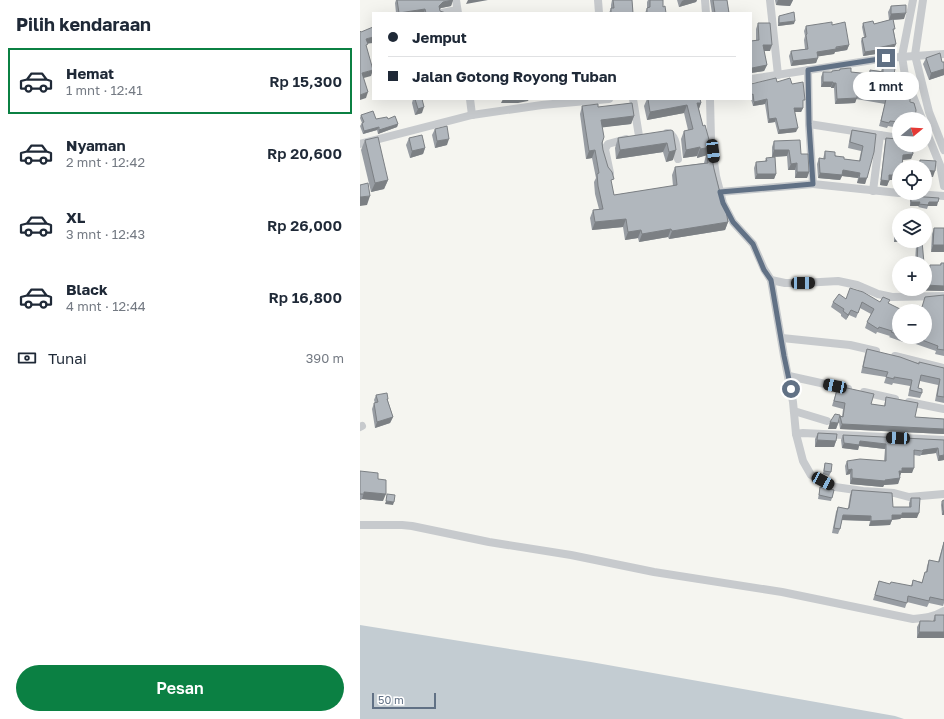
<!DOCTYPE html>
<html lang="id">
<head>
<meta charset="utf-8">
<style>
  body { margin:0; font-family:"Golos Text",sans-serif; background:#f2f2f3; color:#1f2937; height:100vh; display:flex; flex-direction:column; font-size:15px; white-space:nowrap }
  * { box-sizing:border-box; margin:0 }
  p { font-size:13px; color:#747a83 }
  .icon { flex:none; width:22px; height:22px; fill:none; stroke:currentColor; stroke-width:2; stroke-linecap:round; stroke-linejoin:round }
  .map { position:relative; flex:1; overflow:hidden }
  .details { display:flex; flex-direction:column; background:#fff; width:360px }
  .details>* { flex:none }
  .guide { position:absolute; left:12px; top:12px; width:380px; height:88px; border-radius:0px; box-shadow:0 4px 16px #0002; display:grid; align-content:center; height:88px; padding:0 16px; background:#fff }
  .needle { width:26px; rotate:72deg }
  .fabs { position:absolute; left:532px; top:112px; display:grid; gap:8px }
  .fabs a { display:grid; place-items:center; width:40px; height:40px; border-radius:50%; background:#fff; box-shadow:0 4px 16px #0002; font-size:20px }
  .scale { position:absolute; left:12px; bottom:10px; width:64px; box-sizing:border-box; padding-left:4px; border:2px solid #617185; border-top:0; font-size:11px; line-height:14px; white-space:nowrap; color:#617185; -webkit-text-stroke:3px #fff; paint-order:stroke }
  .end { position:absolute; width:18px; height:18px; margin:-9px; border:5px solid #617185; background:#fff; box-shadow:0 0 0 2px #fff }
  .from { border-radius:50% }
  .bubble { position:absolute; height:28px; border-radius:14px; background:#fff; box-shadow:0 4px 16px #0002; font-size:13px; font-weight:600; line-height:28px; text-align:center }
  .car { position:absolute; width:12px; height:24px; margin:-12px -6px; border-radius:5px; box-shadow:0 0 3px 1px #0007; background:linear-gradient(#222 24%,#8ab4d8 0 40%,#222 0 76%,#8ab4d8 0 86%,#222 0) }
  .guide b { display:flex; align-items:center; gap:14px; height:38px; font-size:15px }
  .guide b+b { border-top:1px solid #e0e1e3 }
  .guide i { width:10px; height:10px; background:#1f2937 }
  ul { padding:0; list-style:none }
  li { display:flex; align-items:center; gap:12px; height:66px; margin:0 8px 6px; padding:0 8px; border:2px solid transparent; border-radius:0px }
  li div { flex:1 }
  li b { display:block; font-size:15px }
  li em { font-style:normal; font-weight:600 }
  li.on { border-color:#0b8043 }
  li>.icon { width:36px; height:36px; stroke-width:1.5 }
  h2 { padding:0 16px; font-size:18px; line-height:48px }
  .pay { display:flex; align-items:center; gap:10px; height:44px; padding:0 16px; font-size:15px }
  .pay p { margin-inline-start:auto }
  .button { display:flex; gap:8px; margin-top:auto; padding:8px 16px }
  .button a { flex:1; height:46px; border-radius:24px; background:#0b8043; color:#fff; font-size:16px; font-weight:600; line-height:46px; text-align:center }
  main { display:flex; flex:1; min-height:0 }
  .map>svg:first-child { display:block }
  .water { fill:#c3ccd2 }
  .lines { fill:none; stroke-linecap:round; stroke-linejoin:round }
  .minor { stroke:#c7cacd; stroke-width:8 }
  .wall { fill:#989da3 }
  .shaded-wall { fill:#7c8084 }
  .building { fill:#b1b7bd; stroke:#7c8084 }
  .route { stroke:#617185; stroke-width:5 }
</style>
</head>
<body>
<main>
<section class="details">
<h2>Pilih kendaraan</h2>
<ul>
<li class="on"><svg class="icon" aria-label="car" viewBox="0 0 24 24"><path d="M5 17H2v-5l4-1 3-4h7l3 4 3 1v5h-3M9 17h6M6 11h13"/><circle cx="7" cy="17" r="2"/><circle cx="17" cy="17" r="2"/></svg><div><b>Hemat</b><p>1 mnt · 12:41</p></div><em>Rp 15,300</em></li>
<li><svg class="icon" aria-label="car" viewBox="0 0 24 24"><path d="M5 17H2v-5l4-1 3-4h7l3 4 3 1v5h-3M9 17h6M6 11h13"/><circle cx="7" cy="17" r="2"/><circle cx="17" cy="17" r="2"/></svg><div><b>Nyaman</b><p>2 mnt · 12:42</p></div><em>Rp 20,600</em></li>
<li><svg class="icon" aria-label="car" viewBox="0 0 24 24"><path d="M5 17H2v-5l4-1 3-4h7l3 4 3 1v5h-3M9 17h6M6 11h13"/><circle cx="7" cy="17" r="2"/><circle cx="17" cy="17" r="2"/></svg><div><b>XL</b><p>3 mnt · 12:43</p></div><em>Rp 26,000</em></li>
<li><svg class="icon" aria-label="car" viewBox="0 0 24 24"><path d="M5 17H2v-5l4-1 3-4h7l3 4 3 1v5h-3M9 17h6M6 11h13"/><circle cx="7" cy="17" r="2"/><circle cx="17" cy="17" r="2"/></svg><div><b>Black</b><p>4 mnt · 12:44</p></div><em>Rp 16,800</em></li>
</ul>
<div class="pay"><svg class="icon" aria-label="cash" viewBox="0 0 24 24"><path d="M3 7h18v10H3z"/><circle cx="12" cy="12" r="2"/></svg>Tunai<p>390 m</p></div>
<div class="button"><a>Pesan</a></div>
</section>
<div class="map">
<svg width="584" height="719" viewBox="0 0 584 719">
  <rect width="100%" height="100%" fill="#f5f5f0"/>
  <polygon class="water" points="0,625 231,662 535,716 544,719 0,719"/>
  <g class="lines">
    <g class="minor">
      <polyline points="96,0 98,13"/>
      <polyline points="238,0 239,13"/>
      <polyline points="345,0 346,13"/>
      <polyline points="410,0 418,75"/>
      <polyline points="553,0 542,56 545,76 562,119"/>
      <polyline points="563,0 555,55 569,112 584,150"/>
      <polyline points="82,13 97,10"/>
      <polyline points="448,70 449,124 453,184 539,193"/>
      <polyline points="391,79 526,58 584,54"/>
      <polyline points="110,99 112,115"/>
      <polyline points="273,99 279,136"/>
      <polyline points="350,99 351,139 356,176 363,203 373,222 393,244 404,269 411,280 425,283 443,283 478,281 497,285 518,294 532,297 584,296"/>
      <polyline points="449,124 539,138"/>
      <polyline points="565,128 580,165 584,186"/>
      <path d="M307,133C318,135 316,151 318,159"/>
      <polyline points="0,144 112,115 182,105 249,99"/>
      <polyline points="250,173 245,149 248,144 266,139"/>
      <polyline points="513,191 520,135"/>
      <polyline points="360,192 453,184"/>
      <polyline points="540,193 584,196"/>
      <polyline points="411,280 424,356 433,402 436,434 443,433 584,440"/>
      <polyline points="422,338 490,345 516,351"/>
      <polyline points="535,356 584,368"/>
      <polyline points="429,376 488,389"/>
      <polyline points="504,392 535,399"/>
      <polyline points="549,402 584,409"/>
      <polyline points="434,411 467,421"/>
      <polyline points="0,427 2,426"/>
      <polyline points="436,434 443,461 451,475 475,487 503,491 534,493 549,497 584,494"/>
      <path d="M0,525H42L52,526L129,542L211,555L294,572L422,592L553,619C564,618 574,617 584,611"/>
    </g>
  </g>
  <g class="wall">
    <polygon points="36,0 93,0 91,6 81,8 79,9 80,11 86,13 36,13 35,3"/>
    <polygon points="252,0 272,0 273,13 249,13 251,8 251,5"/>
    <polygon points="288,0 303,0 303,7 306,13 285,13 287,8 287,2"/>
    <polygon points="317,0 337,0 336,2 319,7"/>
    <polygon points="350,0 367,0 369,13 352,13"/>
    <polygon points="415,0 433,0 430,6 416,5"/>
    <polygon points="531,6 544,19 533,20 534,32 536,44 534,48 517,51 516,54 503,56 501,41 502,38 504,37 502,27 503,23 514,24 529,20 528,12"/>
    <polygon points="419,16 434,24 418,26 418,19"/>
    <polygon points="398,23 410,51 404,51 407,65 404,71 391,73 391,41 396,40 396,29"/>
    <polygon points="472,25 489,45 487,50 475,52 474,54 458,56 456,63 431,66 429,56 431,51 445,49 444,40 445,36 444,31 446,26"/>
    <polygon points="566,58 582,62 584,62 584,75 569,80 563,64"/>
    <polygon points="528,60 534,75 542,86 539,119 539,128 528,126 527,128 519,126 525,104 496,99 495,103 475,104 474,88 471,88 471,87 461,87 461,77 463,72 472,72 472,71 479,70 480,69 491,72 509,74 510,70 521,71 523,66 526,66"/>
    <polygon points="417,82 432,84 443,104 443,108 441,112 435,112 436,132 418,134 415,122 408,123 405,104 393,106 391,99 391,84"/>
    <polygon points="53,99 62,99 62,113 55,115 52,103"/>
    <polygon points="287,99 340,99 341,103 339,109 348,154 354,169 368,222 365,230 309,239 308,237 279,242 278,238 265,240 263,227 232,230 230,218 233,210 239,209 235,194 234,182 236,178 232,158 226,159 220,114 222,106 238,107 274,116 271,124 242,127 243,150 254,195 313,186 312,175 315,167 344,163 346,155 337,158 337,156 323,158 321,139 324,131 328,130 324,113 287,120 284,106"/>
    <polygon points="1,115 16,119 28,119 38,124 37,127 18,134 17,130 3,134 0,126 2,123 0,118"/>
    <polygon points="75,129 87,145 75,148 72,135"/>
    <polygon points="492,130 516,134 505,184 497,183 498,178 482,176 480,180 458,178 457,164 459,158 463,159 465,151 484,159 499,161 501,151 488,148 490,136"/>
    <polygon points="313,131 313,160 306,162 303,152 256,159 255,148 258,138"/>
    <polygon points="49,138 65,148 63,154 50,158 46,145"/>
    <polygon points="526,138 537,139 539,145 555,145 554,148 552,148 553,154 551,159 542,160 539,180 529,180 527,186 520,185 525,143"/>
    <polygon points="5,140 28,180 24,189 11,192 1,150"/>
    <polygon points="414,141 441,154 449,172 447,178 435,178 435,170 428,170 427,156 412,157 412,147"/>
    <polygon points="406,158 416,174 414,179 395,179 394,168 396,162 405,161"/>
    <polygon points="551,196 577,206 568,206 567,209 558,207 559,206 550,206 550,199"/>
    <polygon points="574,228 584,228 571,252 572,234"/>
    <polygon points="536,229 539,241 543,241 534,242 534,236"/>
    <polygon points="557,241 564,263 555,263 556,246"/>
    <polygon points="581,263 584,291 547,290 547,289 565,289 566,278 568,278 569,270 570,265 580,265"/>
    <polygon points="584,295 584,356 575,354 576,351 544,340 543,342 529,337 530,336 517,332 516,334 505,328 507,322 511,314 500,308 496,318 489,315 486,320 481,316 481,314 471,307 473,302 486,299 520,302 529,304 539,311 539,337 565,337 565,311 557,311 559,306 562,307"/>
    <polygon points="507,349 558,363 584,368 584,403 575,401 578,385 560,381 558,388 562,393 560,398 548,396 550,386 533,383 532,385 524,383 526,377 501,373 505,354"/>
    <polygon points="478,386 511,404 524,406 526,397 555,417 584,419 584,434 480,429 479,422 476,429 468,429 479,421 480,416 482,417 483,409 472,406 476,392"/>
    <polygon points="16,395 28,399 28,401 33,417 30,423 15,428 12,409 14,403 15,403 14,400"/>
    <polygon points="458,433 476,441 474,447 455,447 455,439"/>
    <polygon points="483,435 584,440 584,460 578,461 576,453 561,455 560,456 554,455 552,473 541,473 540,476 540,478 538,484 524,485 523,487 490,484 490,474 486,475 485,466 487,461 524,461 525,449 499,446 498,450 482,448 481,440"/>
    <polygon points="465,463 471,472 469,476 463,474 464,467"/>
    <polygon points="0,471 18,479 23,501 2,499 1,500 0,500"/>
    <polygon points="460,487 474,490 471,501 458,499"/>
    <polygon points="492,490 533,507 549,507 549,503 551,498 557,518 541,518 540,519 532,520 530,525 509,526 510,521 482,520 480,529 478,534 472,533 476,512 478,507 487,509 488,508 490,495"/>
    <polygon points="582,501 584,515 582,515 581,505"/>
    <polygon points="584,541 584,603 583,606 569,603 567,607 547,602 545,608 513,600 519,581 530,584 551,586 553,580 562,582 565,572 566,572 567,566 569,560 578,562"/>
    <polygon points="575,615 584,615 584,638 557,638 557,627 560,621 573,621"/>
  </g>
  <g class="shaded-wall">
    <polygon points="93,0 91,6 81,8 77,12 79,6 83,2"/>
    <polygon points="108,0 128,0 106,4"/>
    <polygon points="324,0 337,0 336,2 319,7 322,1"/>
    <polygon points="418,0 433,0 430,6 416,5"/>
    <polygon points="65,9 64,13 39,13"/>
    <polygon points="546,13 544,19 529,20 531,14"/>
    <polygon points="435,21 434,24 418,26 419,23"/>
    <polygon points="13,37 13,43 4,44 6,39"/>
    <polygon points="536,44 534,48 517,51 516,54 503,56 505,52 517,48"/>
    <polygon points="403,45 412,45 410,51 401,51"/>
    <polygon points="489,45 487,50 475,52 474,54 455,57 457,52"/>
    <polygon points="458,58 456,63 431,66 433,61"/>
    <polygon points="407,65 404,71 391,73 391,69 392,68"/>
    <polygon points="584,69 584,75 569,80 571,73"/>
    <polygon points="13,70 11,76 0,79 2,73"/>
    <polygon points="463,82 473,82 471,87 461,87"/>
    <polygon points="473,83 476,83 474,88 471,88"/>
    <polygon points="8,92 6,98 0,100 0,95"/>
    <polygon points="497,98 495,103 475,104 477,99"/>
    <polygon points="143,99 169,99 168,101 158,103 141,103"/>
    <polygon points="407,99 405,104 393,106 394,102"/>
    <polygon points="337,103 341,103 338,111"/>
    <polygon points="327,105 324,113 287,120 290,112"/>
    <polygon points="64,107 62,113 55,115 58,109"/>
    <polygon points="434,108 443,108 441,112 432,112"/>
    <polygon points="274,116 271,124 238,128 241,120"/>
    <polygon points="416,118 415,122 408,123 409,119"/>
    <polygon points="38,124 37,127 18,134 19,130"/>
    <polygon points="19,127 17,130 3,134 4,131"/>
    <polygon points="438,128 436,132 418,134 419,130"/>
    <polygon points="89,139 87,145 75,148 77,141"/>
    <polygon points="307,143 303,152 256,159 260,150"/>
    <polygon points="551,145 555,145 554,148 550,148"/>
    <polygon points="340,147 337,156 323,158 326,150"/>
    <polygon points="351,147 348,155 337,158 340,149"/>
    <polygon points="65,148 63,154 50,158 52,151"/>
    <polygon points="235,150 232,158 226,159 229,151"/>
    <polygon points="316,150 313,160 306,162 309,152"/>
    <polygon points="414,150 429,150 427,156 412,157"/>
    <polygon points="553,154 551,159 541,160 543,155"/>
    <polygon points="437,163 435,170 428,170 431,164"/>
    <polygon points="483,170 500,173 498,178 482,176 480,180 458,178 460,173"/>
    <polygon points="565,170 575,171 573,177 565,177"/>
    <polygon points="437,172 449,172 447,178 435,178"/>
    <polygon points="397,174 416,174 414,179 395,179"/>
    <polygon points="529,175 539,175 539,180 527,180"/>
    <polygon points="499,178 507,178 505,184 497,183"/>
    <polygon points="28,180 24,189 11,192 15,183"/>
    <polygon points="521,180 529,181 527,186 520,185"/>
    <polygon points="10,196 7,205 0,206 0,197"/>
    <polygon points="551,202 560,202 559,206 550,206"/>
    <polygon points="569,202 578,202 577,206 567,206"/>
    <polygon points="266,219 263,227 232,230 235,222"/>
    <polygon points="368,222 365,230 309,239 312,231"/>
    <polygon points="311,229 308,237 279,242 282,234"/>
    <polygon points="281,230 278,238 265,240 268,232"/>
    <polygon points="537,235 539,235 539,241 543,241 534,242"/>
    <polygon points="573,245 584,245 584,252 571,252"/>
    <polygon points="565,285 584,286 584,291 547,290 548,289 565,289"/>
    <polygon points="491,310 489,315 486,320 488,315"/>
    <polygon points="33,417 30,423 15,428 17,422"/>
    <polygon points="470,422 478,423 476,429 468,429"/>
    <polygon points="482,424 584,429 584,434 480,429"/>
    <polygon points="457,440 476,441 474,447 455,447"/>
    <polygon points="500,441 526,444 525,449 499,446 498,450 482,448 484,443"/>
    <polygon points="578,448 576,453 561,455 563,450"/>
    <polygon points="584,455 584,460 578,461 579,456"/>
    <polygon points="542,468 554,468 552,473 541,473 540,476 537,476 539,471"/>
    <polygon points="492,469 490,474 486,475 488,470"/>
    <polygon points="492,478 525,480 540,478 538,484 524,485 523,487 490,484"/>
    <polygon points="4,492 26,494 23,501 2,499"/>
    <polygon points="26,501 34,502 33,505 25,504"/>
    <polygon points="583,511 584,511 584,515 582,515"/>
    <polygon points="542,513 559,513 557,518 541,518 540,519 530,520 532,515"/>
    <polygon points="483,515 511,516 510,521 481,520"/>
    <polygon points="532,520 530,525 509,526 511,521"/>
    <polygon points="559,632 584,632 584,638 557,638"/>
  </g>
  <g class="building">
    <polygon points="37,0 93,0 83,2 79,6 80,11 86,13 66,13 65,9 39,13"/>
    <polygon points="253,0 272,0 273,13 251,13 251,8 254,8"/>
    <polygon points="290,0 303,0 303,7 305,6 306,13 287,13 287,8 290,7"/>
    <polygon points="353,0 367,0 369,13 355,13"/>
    <polygon points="546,5 546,13 531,14 531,6"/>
    <polygon points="434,12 435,21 419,23 419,16"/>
    <polygon points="533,19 535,29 533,29 536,44 517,48 517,50 505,52 502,38 506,37 503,23 513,21 514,24"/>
    <polygon points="472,22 472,25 485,22 489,45 476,47 476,49 457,52 458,58 433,61 431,51 448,49 446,35 447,34 446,26"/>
    <polygon points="398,23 410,23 412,45 403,45 407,65 392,68 391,69 391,41 399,40"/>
    <polygon points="13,27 13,37 6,39 8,44 6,45 13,70 2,73 8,92 0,95 0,31 1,32"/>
    <polygon points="580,53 582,62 584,62 584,69 571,73 566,58"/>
    <polygon points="528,60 536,61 534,75 543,77 542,86 547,86 550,93 550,102 554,103 556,110 555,119 539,119 539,122 530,121 529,123 521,121 526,99 497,94 497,98 477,99 476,83 473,83 473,82 463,82 463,72 472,72 472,71 480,70 480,69 491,68 491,72 510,74 510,70 523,72 523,66 527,66"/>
    <polygon points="416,78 417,82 430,78 432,84 443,82 445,100 443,100 443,108 434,108 438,128 419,130 416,118 409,119 407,99 394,102 393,94 391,95 391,84"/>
    <polygon points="55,99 62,99 64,107 58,109"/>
    <polygon points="288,99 340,99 341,103 337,103 343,126 345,125 351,147 340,149 340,147 326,150 324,131 333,129 327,105 290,112"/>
    <polygon points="272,103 274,116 241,120 244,137 242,143 243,150 248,167 252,172 254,179 251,180 254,195 317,185 315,167 348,163 347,154 351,153 354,169 361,197 365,205 368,222 312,231 311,229 282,234 281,230 268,232 266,219 235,222 233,210 243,209 238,186 237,174 239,173 235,150 229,151 222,106 238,104 238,107"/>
    <polygon points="13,111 16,119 27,117 28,119 35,116 38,124 19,130 19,127 4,131 2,123 4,122 1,115"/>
    <polygon points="87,126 89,139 77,141 75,129"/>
    <polygon points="311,130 313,131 316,150 309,152 307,143 260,150 258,138"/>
    <polygon points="492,130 516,134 514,152 507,178 499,178 500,173 483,170 482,175 460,173 459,158 465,159 465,151 475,152 475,156 484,157 484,159 500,161 503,146 490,142"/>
    <polygon points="62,135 65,148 52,151 49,138"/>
    <polygon points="18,137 28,180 15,183 5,140"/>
    <polygon points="526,138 537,139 538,138 539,138 539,145 552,145 553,154 543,155 542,167 539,167 539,175 529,175 529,181 521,180"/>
    <polygon points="440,140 441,154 448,154 449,172 437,172 437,163 431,164 429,150 414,150 414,141"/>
    <polygon points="415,157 416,174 397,174 396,162 407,161 406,158"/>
    <polygon points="560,160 576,161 575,171 565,170 565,167 559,167"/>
    <polygon points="8,183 10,196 0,197 0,185"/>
    <polygon points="551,196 579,198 578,202 569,202 568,205 559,204 560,202 551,202"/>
    <polygon points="574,228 584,228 584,245 573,245"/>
    <polygon points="536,229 539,229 539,235 537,235"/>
    <polygon points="558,241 562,241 564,263 557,263"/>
    <polygon points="581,263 584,263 584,286 565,285 565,271 566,278 569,278 570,265 581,265"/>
    <polygon points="490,288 503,292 520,302 523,297 530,300 528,303 544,311 539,311 539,335 531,332 532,331 519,327 518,329 507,322 514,309 502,302 498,313 491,310 488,315 483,311 484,309 473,302 479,294 486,299"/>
    <polygon points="584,295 584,350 577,349 578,346 554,337 565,337 565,311 557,311 559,306 562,307 565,297"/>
    <polygon points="507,349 540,357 559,364 559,362 584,368 584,397 577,396 580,379 561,375 558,388 562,389 562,393 550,390 552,380 534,377 534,379 526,377 528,372 503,367"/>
    <polygon points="478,386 514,394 511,404 525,406 526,397 558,403 555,417 584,419 584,429 482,424 480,416 483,417 485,403 474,401"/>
    <polygon points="27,393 28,399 27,399 33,417 17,422 14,403 18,402 16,395"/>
    <polygon points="475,414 480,415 478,423 470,422"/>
    <polygon points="458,433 477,434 476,441 457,440"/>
    <polygon points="483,435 584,440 584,455 579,456 578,448 563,450 562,451 554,450 554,468 542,468 542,471 539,471 540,478 525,480 525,481 492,478 492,469 488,470 487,461 500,459 526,461 526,444 500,441 499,445 484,443"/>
    <polygon points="465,463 472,464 471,472 464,471"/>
    <polygon points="0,471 18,473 18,479 26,480 26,494 4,492 4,494 0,494"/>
    <polygon points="460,487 474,490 472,498 459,495"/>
    <polygon points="492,490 532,493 533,507 551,507 551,498 560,498 559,513 542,513 542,515 532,515 532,520 511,521 511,516 483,515 480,529 474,528 478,507 488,509 488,508 489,508"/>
    <polygon points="27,494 35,495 34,502 26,501"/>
    <polygon points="584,500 584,511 583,511 582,501"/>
    <polygon points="584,542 584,600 570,597 569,601 548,596 547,603 515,595 519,581 530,584 531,582 552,586 553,580 562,583 565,572 567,572 569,560 579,562"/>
    <polygon points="575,615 584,615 584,632 559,632 560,621 575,621"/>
  </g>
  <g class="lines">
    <polyline class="route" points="431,389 424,356 411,280 404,270 393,244 373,222 363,203 360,192 453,184 449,124 448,70 526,58"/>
  </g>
</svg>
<div class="fabs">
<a><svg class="needle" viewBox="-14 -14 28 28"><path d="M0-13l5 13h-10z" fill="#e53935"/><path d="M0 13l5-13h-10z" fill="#747a83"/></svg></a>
<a><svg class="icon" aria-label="locate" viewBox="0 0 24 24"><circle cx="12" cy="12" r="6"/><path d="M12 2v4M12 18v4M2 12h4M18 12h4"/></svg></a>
<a><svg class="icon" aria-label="layers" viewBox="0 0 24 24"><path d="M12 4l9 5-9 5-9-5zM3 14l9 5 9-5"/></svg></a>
<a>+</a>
<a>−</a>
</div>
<div class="scale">50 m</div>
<i class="end from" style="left:431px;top:389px"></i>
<i class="end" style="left:526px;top:58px"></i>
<div class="bubble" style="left:493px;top:72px;width:66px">1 mnt</div>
<i class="car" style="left:353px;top:151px;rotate:173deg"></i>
<i class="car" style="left:443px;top:283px;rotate:89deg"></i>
<i class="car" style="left:475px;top:386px;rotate:282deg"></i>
<i class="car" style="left:538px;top:438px;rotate:273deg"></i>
<i class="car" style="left:463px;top:481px;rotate:118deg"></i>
<div class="guide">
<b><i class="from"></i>Jemput</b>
<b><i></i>Jalan Gotong Royong Tuban</b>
</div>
</div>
</main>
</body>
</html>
